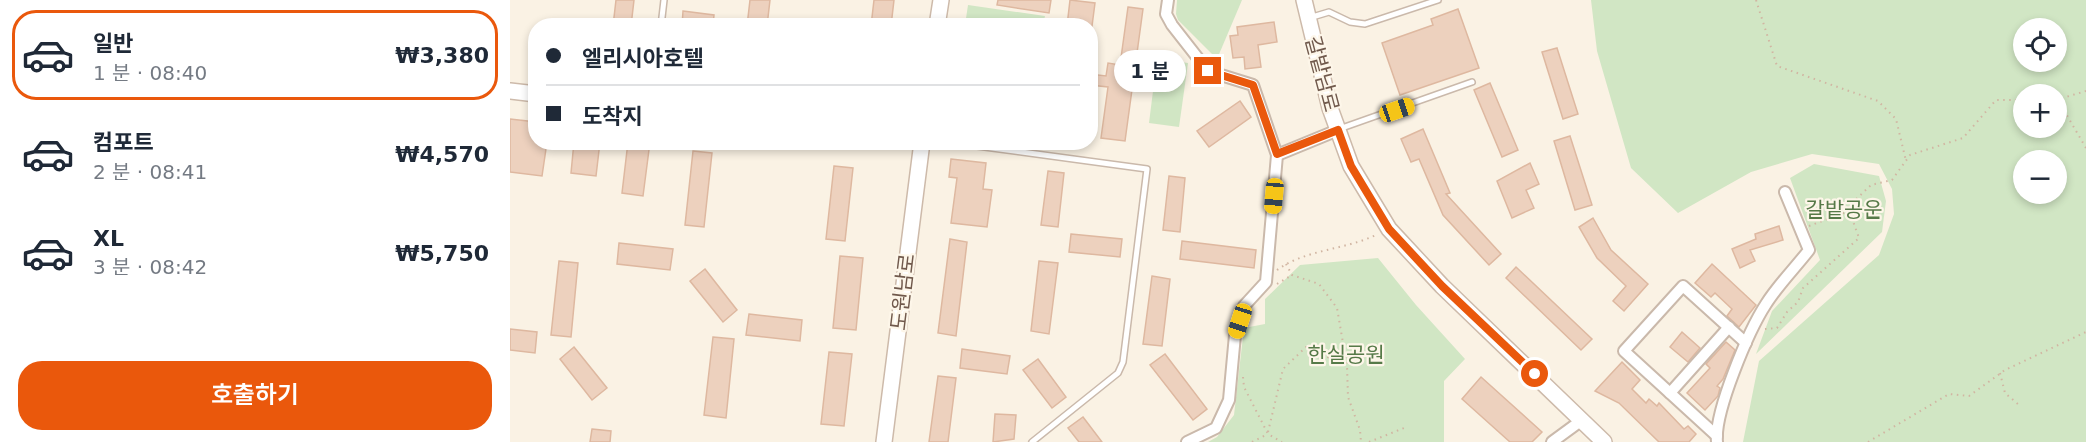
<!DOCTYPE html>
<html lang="ko">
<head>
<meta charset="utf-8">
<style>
  body { margin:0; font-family:"DejaVu Sans","Noto Sans KR",sans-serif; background:#f2f2f3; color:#1f2937; height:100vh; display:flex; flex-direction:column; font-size:22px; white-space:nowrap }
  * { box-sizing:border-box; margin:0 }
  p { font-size:20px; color:#747a83 }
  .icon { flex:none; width:33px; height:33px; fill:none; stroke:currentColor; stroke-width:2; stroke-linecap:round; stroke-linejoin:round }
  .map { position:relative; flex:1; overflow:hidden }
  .side { display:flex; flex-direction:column; background:#fff; width:510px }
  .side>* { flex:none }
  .hud { position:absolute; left:18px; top:18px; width:570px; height:132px; border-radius:24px; box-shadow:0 3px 9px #0003; display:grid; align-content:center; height:132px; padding:0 18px; background:#fff }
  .fabs { position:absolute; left:1503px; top:18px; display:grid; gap:12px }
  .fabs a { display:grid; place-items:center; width:54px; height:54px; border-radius:50%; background:#fff; box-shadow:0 3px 9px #0003; font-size:30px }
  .end { position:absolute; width:27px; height:27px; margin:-14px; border:8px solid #ea580c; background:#fff; box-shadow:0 0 0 3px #fff }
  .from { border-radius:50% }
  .bubble { position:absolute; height:42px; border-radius:21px; background:#fff; box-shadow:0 3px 9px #0003; font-size:20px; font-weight:600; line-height:42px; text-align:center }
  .car { position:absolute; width:18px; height:36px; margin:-18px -9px; border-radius:8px; box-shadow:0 0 4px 2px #0007; background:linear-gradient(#f5c518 24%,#345 0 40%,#f5c518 0 76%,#345 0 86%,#f5c518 0) }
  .hud b { display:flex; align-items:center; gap:21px; height:57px; font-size:22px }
  .hud b+b { border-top:2px solid #e0e1e3 }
  .hud i { width:15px; height:15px; background:#1f2937 }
  ul { padding:10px 0 0; list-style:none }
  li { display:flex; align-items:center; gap:18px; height:90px; margin:0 12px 9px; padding:0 6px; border:3px solid transparent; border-radius:24px }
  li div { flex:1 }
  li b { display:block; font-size:22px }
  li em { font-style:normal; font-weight:600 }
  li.active { border-color:#ea580c }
  li>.icon { width:54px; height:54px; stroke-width:1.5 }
  .action { display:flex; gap:12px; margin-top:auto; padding:12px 18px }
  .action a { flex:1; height:69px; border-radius:24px; background:#ea580c; color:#fff; font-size:24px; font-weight:600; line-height:69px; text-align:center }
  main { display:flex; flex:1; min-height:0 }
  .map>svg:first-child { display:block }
  .green { fill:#d1e6c4; fill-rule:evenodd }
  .building { fill:#edd1be; stroke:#deb8a0; stroke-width:1.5 }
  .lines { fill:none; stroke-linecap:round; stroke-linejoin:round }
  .lane-casing { stroke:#cab9ab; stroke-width:8 }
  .street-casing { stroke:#cab9ab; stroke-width:14 }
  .secondary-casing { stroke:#cdbaaa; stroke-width:18 }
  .path { stroke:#d1b5a2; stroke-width:2; stroke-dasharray:1.5 4.5; stroke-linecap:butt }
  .lane { stroke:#fff; stroke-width:5 }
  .street { stroke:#fff; stroke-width:10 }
  .secondary { stroke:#fff; stroke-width:15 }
  .route { stroke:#ea580c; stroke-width:8 }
  .labels { text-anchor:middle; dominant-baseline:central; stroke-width:4.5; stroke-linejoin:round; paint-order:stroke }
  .street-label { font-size:21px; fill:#70594c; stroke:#fdf6e9 }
  .park-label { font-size:21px; fill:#567a48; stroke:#fdf6e9 }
</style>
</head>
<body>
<main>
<section class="side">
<ul>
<li class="active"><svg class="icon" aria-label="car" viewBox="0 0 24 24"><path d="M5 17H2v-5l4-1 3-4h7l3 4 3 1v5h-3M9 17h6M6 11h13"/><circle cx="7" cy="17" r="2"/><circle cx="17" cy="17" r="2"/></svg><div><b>일반</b><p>1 분 · 08:40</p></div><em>₩3,380</em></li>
<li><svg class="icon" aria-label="car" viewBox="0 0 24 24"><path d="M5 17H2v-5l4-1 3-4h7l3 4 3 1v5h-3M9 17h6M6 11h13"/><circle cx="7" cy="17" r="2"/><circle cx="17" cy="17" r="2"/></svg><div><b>컴포트</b><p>2 분 · 08:41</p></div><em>₩4,570</em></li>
<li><svg class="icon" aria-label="car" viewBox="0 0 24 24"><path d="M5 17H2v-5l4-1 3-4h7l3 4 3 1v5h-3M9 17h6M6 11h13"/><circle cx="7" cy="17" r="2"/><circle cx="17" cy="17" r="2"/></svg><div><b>XL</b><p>3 분 · 08:42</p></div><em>₩5,750</em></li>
</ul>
<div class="action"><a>호출하기</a></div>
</section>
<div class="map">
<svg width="1576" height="442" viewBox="0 0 1576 442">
  <rect width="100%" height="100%" fill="#faf2e4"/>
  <g class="green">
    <polygon points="667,0 732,0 707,59 668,20 666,14"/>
    <path d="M1081,0H1576V442H1233L1249,361L1369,255L1384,214L1382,189L1369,164L1302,154L1241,172L1168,213L1121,168L1087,51ZM1546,28V62H1514V28ZM1514,94H1546V128H1514ZM1514,160H1546V194H1514Z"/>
    <polygon points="458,5 535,16 533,25 455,25"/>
    <polygon points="647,59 678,63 669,127 639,123"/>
    <polygon points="1304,164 1369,176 1376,201 1372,232 1246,354 1262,311 1310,260 1280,178"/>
    <polygon points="868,258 906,305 955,359 934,381 934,442 698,442 707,437 724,415 734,328 755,324 755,299 790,265"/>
  </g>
  <g class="building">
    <polygon points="106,0 124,0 121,26 103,26"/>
    <polygon points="240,0 260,0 257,26 237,26"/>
    <polygon points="364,0 384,0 381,26 361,26"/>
    <polygon points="488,0 541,0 539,13 487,5"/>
    <polygon points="560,0 585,3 582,26 557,26"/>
    <polygon points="618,7 633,9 615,141 591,138 598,87 580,85 580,74 596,76 598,63 610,65"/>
    <polygon points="948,9 969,68 890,95 872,43 923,25 921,19"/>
    <polygon points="173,11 204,15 203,26 172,26"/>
    <polygon points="764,22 767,42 748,45 751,67 735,69 734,57 723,58 720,36 728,35 727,27"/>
    <polygon points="1047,48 1068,114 1053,119 1032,52"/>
    <polygon points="980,83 1008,150 992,157 964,90"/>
    <polygon points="730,101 741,117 699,147 687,131"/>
    <polygon points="0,119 26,122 26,142 37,142 32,176 0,172"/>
    <polygon points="913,129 940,193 936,194 991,254 979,265 933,215 909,159 901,162 891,139"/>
    <polygon points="1060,136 1082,205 1065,210 1044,141"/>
    <polygon points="64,142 90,142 86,176 61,173"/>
    <polygon points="118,142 140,142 133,196 112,193"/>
    <polygon points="183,151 202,153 194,227 175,225"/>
    <polygon points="441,159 476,163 473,189 482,190 477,227 441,223 447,178 439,177"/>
    <polygon points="1020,163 1029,184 1016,190 1024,208 1002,218 987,181"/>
    <polygon points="324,166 343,168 335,241 316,239"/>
    <polygon points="538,171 554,173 548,227 531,225"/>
    <polygon points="659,176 675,178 670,232 653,230"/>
    <polygon points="1083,218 1101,250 1138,284 1114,311 1103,301 1116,286 1087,258 1069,227"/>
    <polygon points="1269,226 1273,240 1240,250 1245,261 1230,268 1222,249 1246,239 1245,234"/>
    <polygon points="561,234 612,239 610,257 559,252"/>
    <polygon points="440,239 457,242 446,336 428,333"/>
    <polygon points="672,241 746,250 744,268 670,259"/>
    <polygon points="109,243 163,249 160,270 107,264"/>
    <polygon points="330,256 353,258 346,330 323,328"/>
    <polygon points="49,261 68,263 61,337 41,335"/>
    <polygon points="529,261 548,263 539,334 521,331"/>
    <polygon points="1202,264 1246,305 1229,327 1217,316 1222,309 1205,293 1201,297 1185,283"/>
    <polygon points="1006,267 1082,339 1071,350 996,278"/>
    <polygon points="195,269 227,310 213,322 180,281"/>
    <polygon points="642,276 660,279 652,346 633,344"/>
    <polygon points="239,314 292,320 290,341 236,335"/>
    <polygon points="0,329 27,332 25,353 0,350"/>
    <polygon points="1172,332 1190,348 1178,362 1160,347"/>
    <polygon points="203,337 224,339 216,418 194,415"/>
    <polygon points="1216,342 1225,350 1213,379 1207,386 1210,388 1208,396 1195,410 1177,393 1200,368 1196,364"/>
    <polygon points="64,347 97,388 82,400 50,359"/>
    <polygon points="452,349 500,356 497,374 450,368"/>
    <polygon points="319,352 342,354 334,426 311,424"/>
    <polygon points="655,354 697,409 683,420 640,365"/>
    <polygon points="528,359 556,397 542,408 513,370"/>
    <polygon points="1112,362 1130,380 1122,389 1136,403 1139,399 1147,406 1149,403 1174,429 1178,426 1186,434 1179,442 1149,442 1109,403 1085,391"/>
    <polygon points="428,376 446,378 438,442 419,442"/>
    <polygon points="971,377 1032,432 1022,442 1000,442 952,399"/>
    <polygon points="485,414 506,415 504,439 483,442"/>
    <polygon points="573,417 592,442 569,442 558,428"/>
    <polygon points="82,429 101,431 100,442 80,442"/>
  </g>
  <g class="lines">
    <defs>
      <g id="lane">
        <polyline points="799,18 819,12 840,22 855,24 928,0"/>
        <polyline points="151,26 154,0"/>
        <polyline points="829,129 962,82"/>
        <polyline points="437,142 637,169 613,362 608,373 522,442"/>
      </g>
      <g id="street">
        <polyline points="658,0 656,14 662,25 698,71 743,85 767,155 756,282 734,306 725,335 719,400 706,428 677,442"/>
        <polyline points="767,155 828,130"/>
        <polyline points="1160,393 1219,327"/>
        <polyline points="1207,436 1114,351 1173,286 1236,343"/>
        <polyline points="1042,442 1072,420"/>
        <path d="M1207,442C1204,412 1239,330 1256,304C1268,285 1285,268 1299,250L1275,192"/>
      </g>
      <g id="secondary">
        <polyline points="794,0 820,108 841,166 879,229 932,286 1094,442"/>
        <polyline points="427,26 431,0"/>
        <polyline points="0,91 26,94"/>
        <polyline points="374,442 412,142"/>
      </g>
    </defs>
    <use href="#lane" class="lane-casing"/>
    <use href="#street" class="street-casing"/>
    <use href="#secondary" class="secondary-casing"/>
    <g class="path">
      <polyline points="1246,0 1267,66 1368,101 1386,119 1396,161"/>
      <polyline points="1546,100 1576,91"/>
      <polyline points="1548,100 1576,148"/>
      <polyline points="1299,226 1339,211"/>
      <polyline points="776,264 782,275 809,284 827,308 837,366 838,397 850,430 851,442"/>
      <path d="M767,270C796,249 836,250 868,234"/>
      <polyline points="767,284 782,275"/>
      <polyline points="1255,329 1267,328 1277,312 1288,302 1293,288 1349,238 1338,207 1361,185 1382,180 1400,155 1453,138 1486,100 1514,100"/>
      <polyline points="1490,373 1495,393 1509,405"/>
      <polyline points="733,377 734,387 758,434 772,442"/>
      <polyline points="758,432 773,369 796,347 837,366"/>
      <polyline points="742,442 758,434"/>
      <polyline points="859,442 894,428"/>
      <polyline points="1358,442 1439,394 1459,396 1495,370 1576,332"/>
    </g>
    <use href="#lane" class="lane"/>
    <use href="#street" class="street"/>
    <use href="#secondary" class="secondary"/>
  </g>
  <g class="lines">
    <polyline class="route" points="698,71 743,85 767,154 828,130 841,166 879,229 932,286 1025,374"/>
  </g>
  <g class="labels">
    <g class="street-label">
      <text transform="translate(812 74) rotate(75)">갈밭남로</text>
      <text transform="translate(393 292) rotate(-83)">도원남로</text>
    </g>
    <g class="park-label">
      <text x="1334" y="210">갈밭공운</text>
      <text x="836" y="355">한실공원</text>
    </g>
  </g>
</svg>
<div class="fabs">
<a><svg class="icon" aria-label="locate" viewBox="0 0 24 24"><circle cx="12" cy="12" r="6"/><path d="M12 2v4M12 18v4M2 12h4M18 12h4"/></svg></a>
<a>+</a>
<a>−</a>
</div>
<i class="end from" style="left:1025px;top:374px"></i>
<i class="end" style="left:698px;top:71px"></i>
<div class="bubble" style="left:604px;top:50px;width:72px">1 분</div>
<i class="car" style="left:887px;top:110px;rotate:71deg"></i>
<i class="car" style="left:764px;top:196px;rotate:185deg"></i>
<i class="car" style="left:730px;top:321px;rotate:198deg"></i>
<div class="hud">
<b><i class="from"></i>엘리시아호텔</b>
<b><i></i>도착지</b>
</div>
</div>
</main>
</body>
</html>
